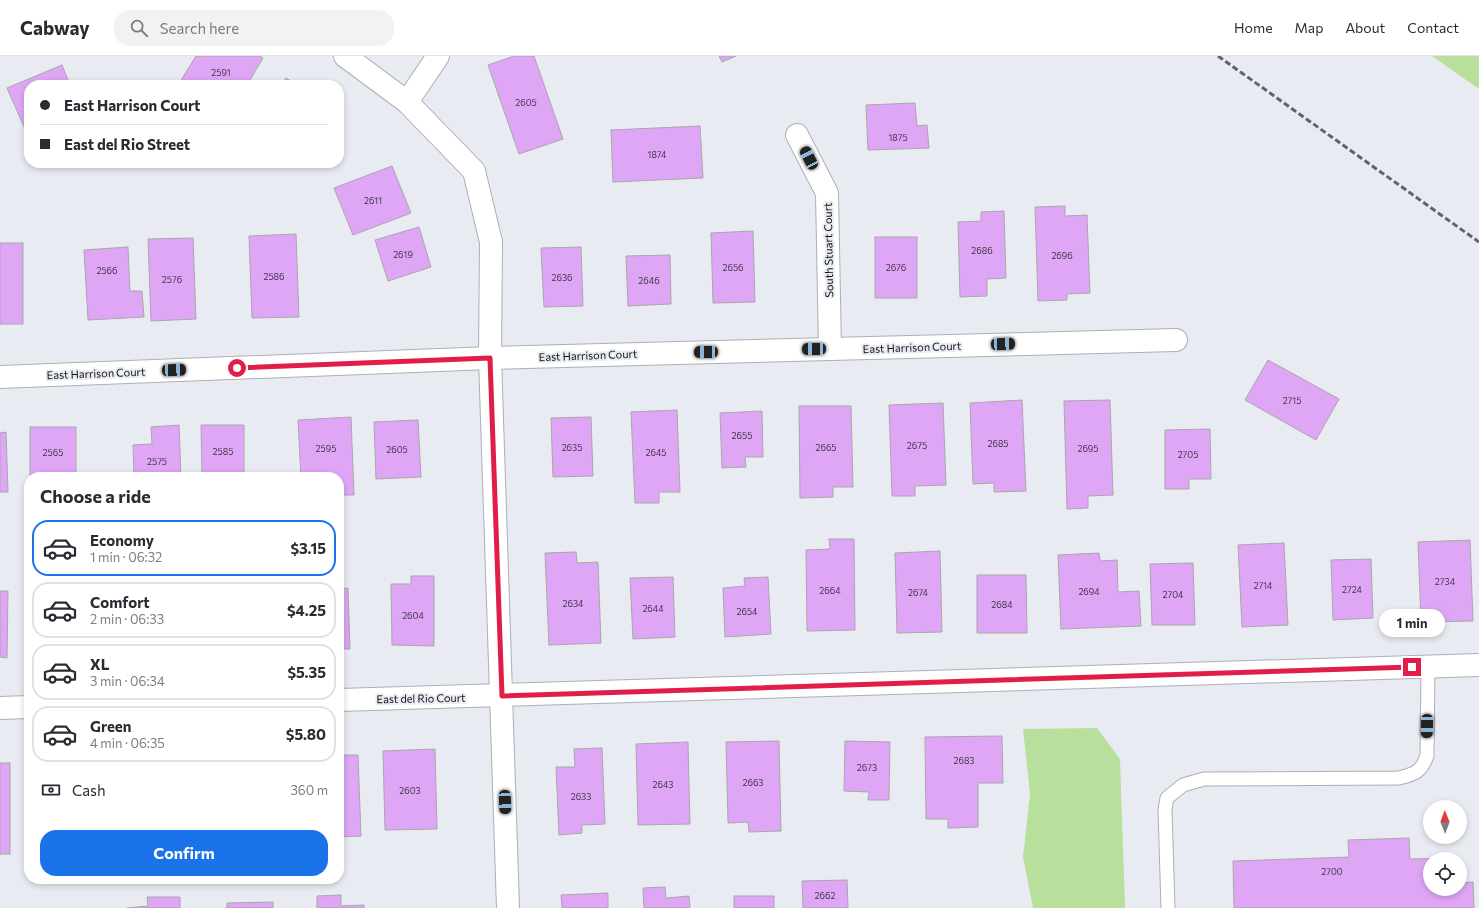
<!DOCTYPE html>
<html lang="en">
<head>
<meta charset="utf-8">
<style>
  body { margin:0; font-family:Commissioner,sans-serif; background:#f2f2f3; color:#2b2b33; height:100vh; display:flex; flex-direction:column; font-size:15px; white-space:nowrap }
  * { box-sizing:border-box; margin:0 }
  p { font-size:13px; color:#7c7c81 }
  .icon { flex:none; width:22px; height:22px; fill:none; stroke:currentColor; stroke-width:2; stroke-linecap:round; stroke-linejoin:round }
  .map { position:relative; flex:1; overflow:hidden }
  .side { position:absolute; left:24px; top:416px; width:320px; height:412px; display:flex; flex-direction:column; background:#fff; border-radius:16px; box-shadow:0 2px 6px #0003 }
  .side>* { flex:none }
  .top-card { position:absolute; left:24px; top:24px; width:320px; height:88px; border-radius:16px; box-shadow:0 2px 6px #0003; display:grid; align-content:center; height:88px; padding:0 16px; background:#fff }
  .needle { width:26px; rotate:359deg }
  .controls { position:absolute; left:1423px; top:744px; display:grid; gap:8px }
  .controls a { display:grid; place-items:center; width:44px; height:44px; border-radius:50%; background:#fff; box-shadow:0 2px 6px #0003; font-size:20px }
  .end { position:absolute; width:18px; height:18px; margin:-9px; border:5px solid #e11d48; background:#fff; box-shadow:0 0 0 2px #fff }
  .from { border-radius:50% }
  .bubble { position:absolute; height:28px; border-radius:14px; background:#fff; box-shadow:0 2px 6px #0003; font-size:13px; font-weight:700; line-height:28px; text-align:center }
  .car { position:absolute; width:12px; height:24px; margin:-12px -6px; border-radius:5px; box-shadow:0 0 3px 1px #0007; background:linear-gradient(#222 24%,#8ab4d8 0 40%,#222 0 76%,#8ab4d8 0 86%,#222 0) }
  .top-card b { display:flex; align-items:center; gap:14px; height:38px; font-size:15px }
  .top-card b+b { border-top:1px solid #e1e1e2 }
  .top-card i { width:10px; height:10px; background:#2b2b33 }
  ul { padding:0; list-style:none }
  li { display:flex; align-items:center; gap:12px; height:56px; margin:0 8px 6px; padding:0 8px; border:2px solid #e1e1e2; border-radius:16px }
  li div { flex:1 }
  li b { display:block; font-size:15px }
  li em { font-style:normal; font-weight:700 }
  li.current { border-color:#1a73e8 }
  li>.icon { width:36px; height:36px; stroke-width:1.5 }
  h2 { padding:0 16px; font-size:18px; line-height:48px }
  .pay { display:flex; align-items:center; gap:10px; height:44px; padding:0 16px; font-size:15px }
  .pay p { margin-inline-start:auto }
  .primary-button { display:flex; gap:8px; margin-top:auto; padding:8px 16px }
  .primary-button a { flex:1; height:46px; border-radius:16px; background:#1a73e8; color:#fff; font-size:16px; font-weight:700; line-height:46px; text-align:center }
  header { display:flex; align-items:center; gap:24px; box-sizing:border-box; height:56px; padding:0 20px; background:#fff; border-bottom:1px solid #e1e1e2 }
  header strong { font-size:19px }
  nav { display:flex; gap:22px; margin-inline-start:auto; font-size:14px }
  .search { width:280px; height:36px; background:#f2f2f3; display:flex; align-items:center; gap:10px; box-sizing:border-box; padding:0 14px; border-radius:16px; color:#7c7c81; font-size:15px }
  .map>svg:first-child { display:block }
  .green { fill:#b8df9b }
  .building { fill:#dfa6f5; stroke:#a9a6ab }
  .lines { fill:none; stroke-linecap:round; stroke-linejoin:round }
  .service-casing { stroke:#acafb5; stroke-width:15 }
  .minor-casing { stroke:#acafb5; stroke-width:24 }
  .service { stroke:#fff; stroke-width:13 }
  .minor { stroke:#fff; stroke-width:22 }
  .rail { stroke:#616366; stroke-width:3; stroke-dasharray:6 3; stroke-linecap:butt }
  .route { stroke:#e11d48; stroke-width:5 }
  .labels { text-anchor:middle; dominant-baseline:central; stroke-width:4; stroke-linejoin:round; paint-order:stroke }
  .number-label { font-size:9px; fill:#43364b }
  .street-label { font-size:11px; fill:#0f1012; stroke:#e8ecf2 }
</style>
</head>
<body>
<header>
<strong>Cabway</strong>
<div class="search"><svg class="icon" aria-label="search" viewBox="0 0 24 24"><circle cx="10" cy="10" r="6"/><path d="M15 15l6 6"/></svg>Search here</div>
<nav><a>Home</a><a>Map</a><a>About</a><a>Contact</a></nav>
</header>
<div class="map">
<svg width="1479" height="852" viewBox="0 0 1479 852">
  <rect width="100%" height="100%" fill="#e8ecf2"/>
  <g class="green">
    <polygon points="1432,0 1479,0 1479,33"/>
    <polygon points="1097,672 1120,703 1125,852 1033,852 1023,801 1030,738 1023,673"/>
  </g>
  <g class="building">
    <polygon points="196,0 260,0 263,2 247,29 178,29"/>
    <polygon points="514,0 534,0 563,83 519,98 488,9"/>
    <polygon points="719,0 736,0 722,6"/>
    <polygon points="62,9 70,29 29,29 29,82 7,32"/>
    <polygon points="286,22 297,29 281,29"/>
    <polygon points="915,47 917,70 927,69 929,92 868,94 866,49"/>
    <polygon points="700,70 703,122 613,126 611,74"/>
    <polygon points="392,110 411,157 353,179 334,132"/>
    <polygon points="1065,150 1065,160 1087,159 1090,237 1067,238 1067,244 1038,245 1035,151"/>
    <polygon points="1004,155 1006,222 987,223 987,240 960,241 958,166 981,165 981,156"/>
    <polygon points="419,171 431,211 388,225 375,184"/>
    <polygon points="753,175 755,246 713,247 711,177"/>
    <polygon points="296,178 299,261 252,262 249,180"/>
    <rect x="875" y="181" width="42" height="61"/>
    <polygon points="193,182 196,263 151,265 148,183"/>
    <rect x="0" y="187" width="23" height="81"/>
    <polygon points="128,191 130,235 142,235 144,261 88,264 84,194"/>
    <polygon points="581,191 583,250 544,251 541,192"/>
    <polygon points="670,199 671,248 628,250 626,200"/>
    <polygon points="1268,304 1339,343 1316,384 1245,344"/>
    <polygon points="1022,344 1026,435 994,436 994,427 973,428 970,347"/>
    <polygon points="1110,344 1113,439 1088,440 1088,452 1067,453 1064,345"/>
    <polygon points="943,347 946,429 915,430 915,440 892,440 889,349"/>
    <polygon points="799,350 851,350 853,431 833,431 833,441 800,442"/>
    <polygon points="677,354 680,436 659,436 659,447 635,447 631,356"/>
    <polygon points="762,355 763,401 745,401 746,411 722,412 720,357"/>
    <polygon points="351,361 354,439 339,439 339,421 301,421 298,364"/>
    <polygon points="591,361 593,420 553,421 551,362"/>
    <polygon points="418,364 421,421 376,423 374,366"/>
    <polygon points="179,369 181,421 134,421 133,389 152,388 151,371"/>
    <polygon points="201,369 244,369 244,421 202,421"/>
    <rect x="30" y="371" width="46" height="50"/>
    <polygon points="1210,373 1211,423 1189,423 1189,433 1165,433 1165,374"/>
    <polygon points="6,376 8,436 0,436 0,377"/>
    <polygon points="829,483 854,483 855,574 807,575 806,494 830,493"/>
    <polygon points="1470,484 1473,565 1421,566 1418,486"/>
    <polygon points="1284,487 1288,569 1242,571 1238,489"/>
    <polygon points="940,495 942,576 897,577 895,497"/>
    <polygon points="576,496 577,507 598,506 601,587 549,589 545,497"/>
    <polygon points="1099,497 1100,505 1117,504 1118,536 1139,535 1141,570 1061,573 1058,499"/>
    <polygon points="1371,503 1373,562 1333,564 1331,504"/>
    <polygon points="1193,507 1195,569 1152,569 1150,508"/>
    <polygon points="977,519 1026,519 1027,577 977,577"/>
    <polygon points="411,520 434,520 434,590 392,589 391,528 411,528"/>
    <polygon points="673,521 675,581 633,583 630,522"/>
    <polygon points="768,521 771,578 725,581 723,532 745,530 744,522"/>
    <polygon points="348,532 350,593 339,593 339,533"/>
    <polygon points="0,535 8,535 7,602 0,601"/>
    <polygon points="1002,680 1003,727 978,727 978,771 948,772 948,763 926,763 925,681"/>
    <polygon points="779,685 781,775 749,776 748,766 728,767 726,686"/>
    <polygon points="845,685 890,686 889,744 868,744 869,736 844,735"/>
    <polygon points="688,686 690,768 638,769 636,688"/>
    <polygon points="602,692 605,768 582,769 582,777 559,779 556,711 575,711 574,693"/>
    <polygon points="435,693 437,773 385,774 383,695"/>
    <polygon points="339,699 358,699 361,780 339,781"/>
    <rect x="0" y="707" width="10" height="91"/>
    <polygon points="1409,782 1410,803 1459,802 1430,803 1430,833 1460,833 1460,827 1473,826 1474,852 1234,852 1233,805 1349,801 1348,784"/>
    <polygon points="847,824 848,852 803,852 802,825"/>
    <polygon points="665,831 666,842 689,840 690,852 644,852 643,832"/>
    <polygon points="608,837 608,852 562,852 561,839"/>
    <polygon points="341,839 341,850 364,849 364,852 317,852 317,840"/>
    <rect x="734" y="840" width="40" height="12"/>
    <polygon points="147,841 180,841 180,852 127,852 148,850"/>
    <polygon points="273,846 273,852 227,852 227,847"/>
  </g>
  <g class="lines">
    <defs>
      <path id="service" d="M1168,852L1165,754L1167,742L1183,729L1204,723L1399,722C1415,718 1421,716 1427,700L1428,611"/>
      <g id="minor">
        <polyline points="345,0 407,46 474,115 491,186 490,302 508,852"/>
        <polyline points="407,46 438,0"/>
        <polyline points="797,79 827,137 830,293"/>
        <polyline points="0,321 490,302 1176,284"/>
        <polyline points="339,644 1479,609"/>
        <polyline points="0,652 29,651"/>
      </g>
    </defs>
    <use href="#service" class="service-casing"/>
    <use href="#minor" class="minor-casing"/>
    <use href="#service" class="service"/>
    <use href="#minor" class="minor"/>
    <polyline class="rail" points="1218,0 1479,186"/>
  </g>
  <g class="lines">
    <polyline class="route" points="237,312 490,302 502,640 1412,611"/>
  </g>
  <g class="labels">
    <g class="number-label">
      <text x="221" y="16">2591</text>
      <text x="526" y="46">2605</text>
      <text x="898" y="81">1875</text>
      <text x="657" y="98">1874</text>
      <text x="373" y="144">2611</text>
      <text x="982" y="194">2686</text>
      <text x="403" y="198">2619</text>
      <text x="1062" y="199">2696</text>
      <text x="733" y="211">2656</text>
      <text x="896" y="211">2676</text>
      <text x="107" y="214">2566</text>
      <text x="274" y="220">2586</text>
      <text x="562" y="221">2636</text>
      <text x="172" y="223">2576</text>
      <text x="649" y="224">2646</text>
      <text x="1292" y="344">2715</text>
      <text x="742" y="379">2655</text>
      <text x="998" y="387">2685</text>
      <text x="917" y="389">2675</text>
      <text x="572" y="391">2635</text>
      <text x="826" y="391">2665</text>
      <text x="326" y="392">2595</text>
      <text x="1088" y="392">2695</text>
      <text x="397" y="393">2605</text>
      <text x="223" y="395">2585</text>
      <text x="53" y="396">2565</text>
      <text x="656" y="396">2645</text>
      <text x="1188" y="398">2705</text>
      <text x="157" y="405">2575</text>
      <text x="1445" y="525">2734</text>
      <text x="1263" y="529">2714</text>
      <text x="1352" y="533">2724</text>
      <text x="830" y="534">2664</text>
      <text x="1089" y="535">2694</text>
      <text x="918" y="536">2674</text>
      <text x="1173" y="538">2704</text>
      <text x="573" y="547">2634</text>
      <text x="1002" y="548">2684</text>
      <text x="653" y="552">2644</text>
      <text x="747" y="555">2654</text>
      <text x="413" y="559">2604</text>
      <text x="964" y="704">2683</text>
      <text x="867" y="711">2673</text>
      <text x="753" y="726">2663</text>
      <text x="663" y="728">2643</text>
      <text x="410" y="734">2603</text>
      <text x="581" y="740">2633</text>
      <text x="1332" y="815">2700</text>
      <text x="825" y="839">2662</text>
    </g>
    <g class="street-label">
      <text transform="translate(828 194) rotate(-91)">South Stuart Court</text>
      <text transform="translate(912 291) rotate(-2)">East Harrison Court</text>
      <text transform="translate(588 299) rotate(-2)">East Harrison Court</text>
      <text transform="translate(96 317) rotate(-2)">East Harrison Court</text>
      <text transform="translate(421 642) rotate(-1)">East del Rio Court</text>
    </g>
  </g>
</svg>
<div class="controls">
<a><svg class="needle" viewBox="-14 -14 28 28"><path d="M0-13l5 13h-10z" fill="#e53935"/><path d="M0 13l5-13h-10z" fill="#7c7c81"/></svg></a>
<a><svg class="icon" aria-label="locate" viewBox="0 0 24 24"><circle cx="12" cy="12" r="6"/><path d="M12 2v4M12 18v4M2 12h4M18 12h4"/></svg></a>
</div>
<i class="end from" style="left:237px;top:312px"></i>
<i class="end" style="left:1412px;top:611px"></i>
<div class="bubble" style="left:1379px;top:553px;width:66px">1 min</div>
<i class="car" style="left:809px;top:102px;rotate:333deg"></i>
<i class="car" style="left:1003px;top:288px;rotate:88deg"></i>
<i class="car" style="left:814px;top:293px;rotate:269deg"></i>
<i class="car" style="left:706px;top:296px;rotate:269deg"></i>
<i class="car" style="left:174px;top:314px;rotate:88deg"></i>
<i class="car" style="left:1427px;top:670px;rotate:181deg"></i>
<i class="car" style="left:505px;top:746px;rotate:178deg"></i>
<div class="top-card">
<b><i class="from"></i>East Harrison Court</b>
<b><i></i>East del Rio Street</b>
</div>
<section class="side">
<h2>Choose a ride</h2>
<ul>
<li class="current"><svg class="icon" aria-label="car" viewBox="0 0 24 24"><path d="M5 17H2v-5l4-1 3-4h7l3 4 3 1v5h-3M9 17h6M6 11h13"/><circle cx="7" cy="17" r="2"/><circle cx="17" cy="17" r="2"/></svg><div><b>Economy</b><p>1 min · 06:32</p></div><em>$3.15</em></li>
<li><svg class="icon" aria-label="car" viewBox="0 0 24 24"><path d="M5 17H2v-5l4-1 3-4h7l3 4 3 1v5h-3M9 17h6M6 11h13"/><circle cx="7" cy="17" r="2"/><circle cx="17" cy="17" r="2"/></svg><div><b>Comfort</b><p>2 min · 06:33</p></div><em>$4.25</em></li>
<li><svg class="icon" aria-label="car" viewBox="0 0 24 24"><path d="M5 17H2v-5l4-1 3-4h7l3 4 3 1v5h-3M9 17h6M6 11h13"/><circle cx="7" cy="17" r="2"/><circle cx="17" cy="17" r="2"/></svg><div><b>XL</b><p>3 min · 06:34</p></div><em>$5.35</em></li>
<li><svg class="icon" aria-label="car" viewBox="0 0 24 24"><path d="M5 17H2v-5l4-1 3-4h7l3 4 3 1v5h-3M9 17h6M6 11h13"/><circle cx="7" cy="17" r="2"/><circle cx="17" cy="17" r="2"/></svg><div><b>Green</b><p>4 min · 06:35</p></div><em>$5.80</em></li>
</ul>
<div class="pay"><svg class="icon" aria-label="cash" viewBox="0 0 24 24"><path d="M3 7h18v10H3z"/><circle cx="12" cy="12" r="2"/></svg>Cash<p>360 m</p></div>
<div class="primary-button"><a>Confirm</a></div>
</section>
</div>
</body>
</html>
